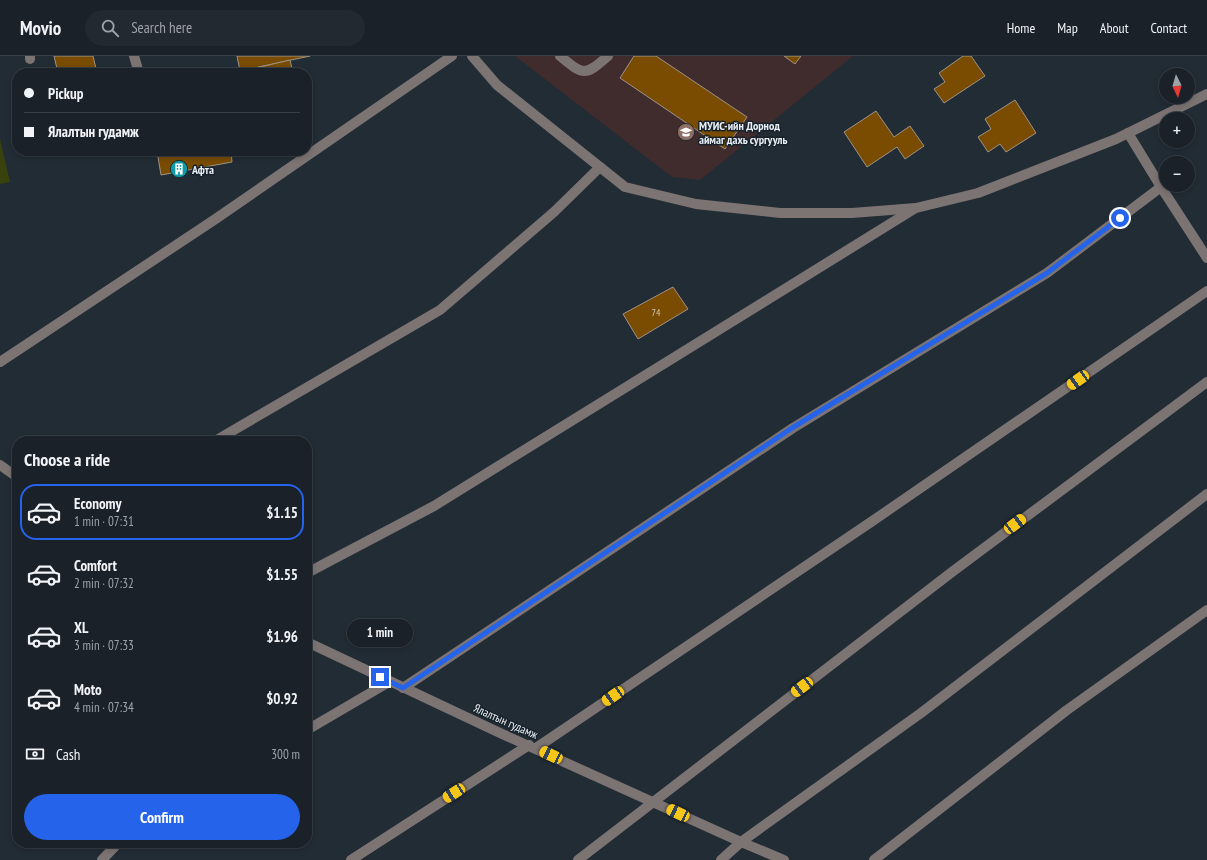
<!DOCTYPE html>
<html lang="en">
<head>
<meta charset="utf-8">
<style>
  body { margin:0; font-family:"PT Sans Narrow",sans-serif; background:#232930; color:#f1f3f6; height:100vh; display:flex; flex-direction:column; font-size:15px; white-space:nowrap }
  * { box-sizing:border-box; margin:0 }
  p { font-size:13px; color:#9fa3a8 }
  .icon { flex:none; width:22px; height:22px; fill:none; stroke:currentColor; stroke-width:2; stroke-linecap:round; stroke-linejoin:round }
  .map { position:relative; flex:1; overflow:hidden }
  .sheet { position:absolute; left:12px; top:380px; width:300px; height:412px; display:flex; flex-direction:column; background:#1a2128; border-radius:16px; box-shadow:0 2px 6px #0003,0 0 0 1px #383e45 }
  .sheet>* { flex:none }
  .top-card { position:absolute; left:12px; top:12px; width:300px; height:88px; border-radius:16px; box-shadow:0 2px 6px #0003,0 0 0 1px #383e45; display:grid; align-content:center; height:88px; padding:0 12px; background:#1a2128 }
  .needle { width:26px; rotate:175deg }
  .tools { position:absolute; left:1159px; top:12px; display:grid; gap:8px }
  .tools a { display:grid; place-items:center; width:36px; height:36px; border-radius:50%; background:#1a2128; box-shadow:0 2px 6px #0003,0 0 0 1px #383e45; font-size:20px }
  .end { position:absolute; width:18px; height:18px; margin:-9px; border:5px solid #2563eb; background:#fff; box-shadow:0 0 0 2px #fff }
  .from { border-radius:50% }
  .bubble { position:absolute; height:28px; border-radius:14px; background:#1a2128; box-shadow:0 2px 6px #0003,0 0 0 1px #383e45; font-size:13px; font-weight:700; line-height:28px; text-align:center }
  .car { position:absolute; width:12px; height:24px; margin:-12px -6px; border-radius:5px; box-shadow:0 0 3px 1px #0007; background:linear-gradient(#f5c518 24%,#345 0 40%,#f5c518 0 76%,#345 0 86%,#f5c518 0) }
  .top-card b { display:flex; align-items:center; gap:14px; height:38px; font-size:15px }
  .top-card b+b { border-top:1px solid #383e45 }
  .top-card i { width:10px; height:10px; background:#f1f3f6 }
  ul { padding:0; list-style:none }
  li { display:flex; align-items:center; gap:12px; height:56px; margin:0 8px 6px; padding:0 4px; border:2px solid transparent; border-radius:16px }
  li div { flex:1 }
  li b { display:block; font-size:15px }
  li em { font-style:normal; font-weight:700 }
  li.on { border-color:#2563eb }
  li>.icon { width:36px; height:36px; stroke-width:1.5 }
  h2 { padding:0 12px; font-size:18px; line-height:48px }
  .pay { display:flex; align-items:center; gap:10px; height:44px; padding:0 12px; font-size:15px }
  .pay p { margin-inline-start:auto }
  .primary-button { display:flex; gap:8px; margin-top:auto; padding:8px 12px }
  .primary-button a { flex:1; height:46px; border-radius:24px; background:#2563eb; color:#fff; font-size:16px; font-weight:700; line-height:46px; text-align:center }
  header { display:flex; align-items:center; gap:24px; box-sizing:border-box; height:56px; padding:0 20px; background:#1a2128; border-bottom:1px solid #383e45 }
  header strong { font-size:19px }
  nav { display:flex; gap:22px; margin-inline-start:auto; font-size:14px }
  .search { width:280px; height:36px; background:#232930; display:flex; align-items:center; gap:10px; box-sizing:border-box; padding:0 14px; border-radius:22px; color:#9fa3a8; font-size:15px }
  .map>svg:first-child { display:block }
  .education { fill:#402c2d }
  .green { fill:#39410c }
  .building { fill:#794c02; stroke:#9e9387 }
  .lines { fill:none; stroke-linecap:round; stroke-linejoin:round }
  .minor { stroke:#7c7473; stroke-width:10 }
  .route { stroke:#2563eb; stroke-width:5 }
  .labels { text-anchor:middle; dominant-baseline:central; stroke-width:3; stroke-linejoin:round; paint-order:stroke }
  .number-label { font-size:10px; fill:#ccc6b8 }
  .poi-label { font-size:12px; font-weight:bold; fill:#e8eef4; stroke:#18222b; text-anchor:start }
  .street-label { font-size:12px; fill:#e8eef4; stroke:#18222b }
</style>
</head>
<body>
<header>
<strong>Movio</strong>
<div class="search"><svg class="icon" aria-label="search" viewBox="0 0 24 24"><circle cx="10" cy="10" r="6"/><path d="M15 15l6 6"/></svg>Search here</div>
<nav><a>Home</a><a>Map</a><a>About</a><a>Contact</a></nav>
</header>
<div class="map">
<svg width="1207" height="804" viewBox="0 0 1207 804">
  <rect width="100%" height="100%" fill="#222c35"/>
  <polygon class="education" points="515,0 853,0 700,124 672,121"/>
  <polygon class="green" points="0,83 10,126 0,128"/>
  <g class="building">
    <polygon points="54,0 93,0 97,17 58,17"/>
    <polygon points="237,0 310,0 240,15"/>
    <polygon points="634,0 656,0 747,61 725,93 620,22"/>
    <polygon points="784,0 801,0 795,8"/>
    <polygon points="963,0 971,0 985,20 944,47 934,33 945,26 939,17"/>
    <polygon points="290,4 293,17 257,17 256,12"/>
    <polygon points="1015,44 1036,77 1006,96 1000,88 988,96 978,81 991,73 985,63"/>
    <polygon points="876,55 894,81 910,70 924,90 905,103 897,91 867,111 844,76"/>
    <polygon points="157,95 231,95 232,106 161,119"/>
    <polygon points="673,231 688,253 638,283 623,258"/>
  </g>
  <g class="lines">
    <g class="minor">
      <polyline points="30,0 30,3"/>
      <polyline points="134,0 139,17"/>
      <polyline points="472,0 497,29 625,131 696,148 780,157 852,157 916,152 978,137 1116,83 1207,38"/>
      <path d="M560,0C584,20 585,20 608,0"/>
      <polyline points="1128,77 1161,131 1207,202"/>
      <polyline points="0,306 214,164 452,0"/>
      <polyline points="215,385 440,254 554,156 600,111"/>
      <polyline points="0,409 17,421"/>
      <polyline points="307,517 434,450 914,153"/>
      <polyline points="307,586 500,677 741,786 784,804"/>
      <polyline points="403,632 793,372 1047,217 1161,131"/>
      <polyline points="307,674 389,626"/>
      <polyline points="536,692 871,466 1207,235"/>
      <polyline points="102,804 118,787"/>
      <polyline points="351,804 529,689"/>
      <polyline points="578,804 952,516 1207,326"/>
      <polyline points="721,804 741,786 921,657 1207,438"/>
      <polyline points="874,804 1067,654 1207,554"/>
    </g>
  </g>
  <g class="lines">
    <polyline class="route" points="380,621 403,632 792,372 1047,217 1120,162"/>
  </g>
  <defs>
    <symbol id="university-disc" viewBox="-11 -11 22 22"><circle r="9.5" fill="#8d6e63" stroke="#18222b"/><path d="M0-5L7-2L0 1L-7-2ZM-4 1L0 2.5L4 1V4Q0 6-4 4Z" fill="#fff"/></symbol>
    <symbol id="building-disc" viewBox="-11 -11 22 22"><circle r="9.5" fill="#0f9aa8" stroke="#18222b"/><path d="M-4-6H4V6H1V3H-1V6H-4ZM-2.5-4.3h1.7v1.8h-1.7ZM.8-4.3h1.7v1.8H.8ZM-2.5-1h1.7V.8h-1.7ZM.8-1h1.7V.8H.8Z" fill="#fff"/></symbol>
  </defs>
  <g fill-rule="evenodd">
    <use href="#university-disc" x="676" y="66" width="20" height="20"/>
    <use href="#building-disc" x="169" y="103" width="20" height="20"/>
  </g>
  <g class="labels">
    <g class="number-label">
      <text x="656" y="256">74</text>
    </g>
    <g class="poi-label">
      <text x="699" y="69">МУИС-ийн Дорнод<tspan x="699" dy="14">аймаг дахь сургууль</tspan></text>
      <text x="192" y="113">Афта</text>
    </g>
    <g class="street-label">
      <text transform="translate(506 665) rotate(24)">Ялалтын гудамж</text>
    </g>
  </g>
</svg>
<div class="tools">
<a><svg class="needle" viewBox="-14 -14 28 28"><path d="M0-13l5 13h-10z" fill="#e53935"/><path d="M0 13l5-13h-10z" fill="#9fa3a8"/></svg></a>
<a>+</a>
<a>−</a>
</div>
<i class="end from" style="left:1120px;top:162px"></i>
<i class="end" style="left:380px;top:621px"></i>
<div class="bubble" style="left:347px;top:563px;width:66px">1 min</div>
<i class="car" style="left:1078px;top:324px;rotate:235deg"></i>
<i class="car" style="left:1015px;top:468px;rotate:53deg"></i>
<i class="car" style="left:802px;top:631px;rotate:233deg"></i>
<i class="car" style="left:613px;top:640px;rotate:236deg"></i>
<i class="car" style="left:551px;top:699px;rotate:295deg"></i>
<i class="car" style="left:454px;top:737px;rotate:237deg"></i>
<i class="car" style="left:678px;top:757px;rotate:295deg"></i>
<div class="top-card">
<b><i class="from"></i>Pickup</b>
<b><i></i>Ялалтын гудамж</b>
</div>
<section class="sheet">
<h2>Choose a ride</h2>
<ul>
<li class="on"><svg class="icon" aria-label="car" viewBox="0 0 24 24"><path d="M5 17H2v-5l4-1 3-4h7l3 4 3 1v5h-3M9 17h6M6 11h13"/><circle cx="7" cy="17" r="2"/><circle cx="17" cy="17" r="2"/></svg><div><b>Economy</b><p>1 min · 07:31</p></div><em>$1.15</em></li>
<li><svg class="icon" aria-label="car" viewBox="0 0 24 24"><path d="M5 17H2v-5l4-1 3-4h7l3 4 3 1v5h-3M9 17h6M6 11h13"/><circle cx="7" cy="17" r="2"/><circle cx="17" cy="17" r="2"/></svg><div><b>Comfort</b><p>2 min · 07:32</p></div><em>$1.55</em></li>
<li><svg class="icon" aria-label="car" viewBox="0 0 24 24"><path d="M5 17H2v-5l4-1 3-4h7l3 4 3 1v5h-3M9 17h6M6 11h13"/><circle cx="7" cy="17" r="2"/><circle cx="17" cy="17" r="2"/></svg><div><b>XL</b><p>3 min · 07:33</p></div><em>$1.96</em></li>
<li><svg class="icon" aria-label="car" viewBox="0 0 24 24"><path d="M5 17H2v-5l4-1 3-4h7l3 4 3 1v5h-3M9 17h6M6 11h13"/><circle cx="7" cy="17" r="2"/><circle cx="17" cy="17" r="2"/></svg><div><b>Moto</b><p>4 min · 07:34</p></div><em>$0.92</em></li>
</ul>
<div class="pay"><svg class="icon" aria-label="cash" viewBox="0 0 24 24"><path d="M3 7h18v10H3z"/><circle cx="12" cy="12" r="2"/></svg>Cash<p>300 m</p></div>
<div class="primary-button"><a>Confirm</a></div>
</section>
</div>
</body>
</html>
